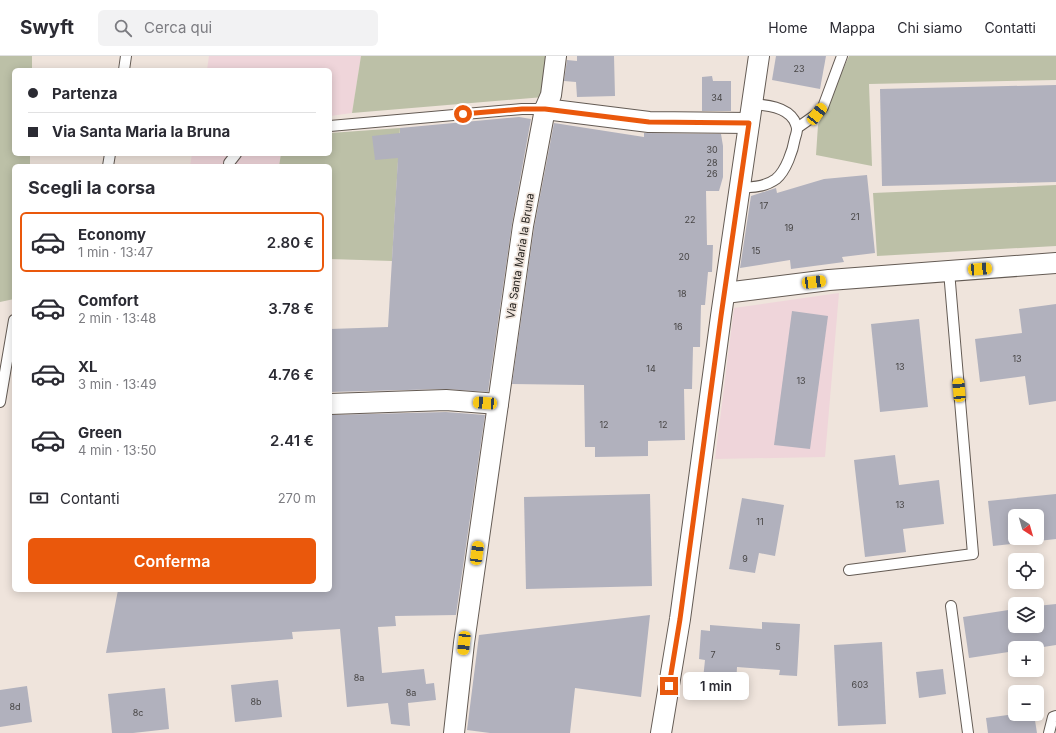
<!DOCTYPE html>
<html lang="it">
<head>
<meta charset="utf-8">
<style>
  body { margin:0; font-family:Inter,sans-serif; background:#f2f2f3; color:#2b2b33; height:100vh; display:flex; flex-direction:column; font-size:15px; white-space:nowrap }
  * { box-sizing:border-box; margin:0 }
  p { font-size:13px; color:#7c7c81 }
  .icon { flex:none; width:22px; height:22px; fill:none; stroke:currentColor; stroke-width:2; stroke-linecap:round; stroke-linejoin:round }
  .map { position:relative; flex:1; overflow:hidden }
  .panel { position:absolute; left:12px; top:108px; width:320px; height:428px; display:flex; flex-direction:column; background:#fff; border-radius:6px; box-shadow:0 2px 10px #0003 }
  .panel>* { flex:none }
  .hud { position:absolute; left:12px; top:12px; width:320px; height:88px; border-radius:6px; box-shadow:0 2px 10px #0003; display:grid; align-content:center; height:88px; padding:0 16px; background:#fff }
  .needle { width:26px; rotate:143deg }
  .fabs { position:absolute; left:1008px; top:453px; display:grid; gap:8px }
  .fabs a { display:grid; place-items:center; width:36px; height:36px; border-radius:6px; background:#fff; box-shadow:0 2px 10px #0003; font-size:20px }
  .end { position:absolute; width:18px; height:18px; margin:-9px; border:5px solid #ea580c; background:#fff; box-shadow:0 0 0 2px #fff }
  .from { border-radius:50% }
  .bubble { position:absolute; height:28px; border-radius:6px; background:#fff; box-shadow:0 2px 10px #0003; font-size:13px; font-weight:600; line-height:28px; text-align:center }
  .car { position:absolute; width:12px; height:24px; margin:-12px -6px; border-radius:5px; box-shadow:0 0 3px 1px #0007; background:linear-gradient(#f5c518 24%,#345 0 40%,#f5c518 0 76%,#345 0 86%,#f5c518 0) }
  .hud b { display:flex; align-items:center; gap:14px; height:38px; font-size:15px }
  .hud b+b { border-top:1px solid #e1e1e2 }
  .hud i { width:10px; height:10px; background:#2b2b33 }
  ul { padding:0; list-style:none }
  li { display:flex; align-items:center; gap:12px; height:60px; margin:0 8px 6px; padding:0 8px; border:2px solid transparent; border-radius:6px }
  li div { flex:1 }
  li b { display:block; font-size:15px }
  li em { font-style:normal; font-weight:600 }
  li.on { border-color:#ea580c }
  li>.icon { width:36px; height:36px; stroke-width:1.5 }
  h2 { padding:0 16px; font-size:18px; line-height:48px }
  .pay { display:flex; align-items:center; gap:10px; height:44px; padding:0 16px; font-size:15px }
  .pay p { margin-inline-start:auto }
  .action { display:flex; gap:8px; margin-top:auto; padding:8px 16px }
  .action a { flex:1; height:46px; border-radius:6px; background:#ea580c; color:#fff; font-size:16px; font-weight:600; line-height:46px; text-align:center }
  header { display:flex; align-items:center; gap:24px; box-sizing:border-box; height:56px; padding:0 20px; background:#fff; border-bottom:1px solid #e1e1e2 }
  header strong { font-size:19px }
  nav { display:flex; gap:22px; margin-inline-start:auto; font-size:14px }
  .search { width:280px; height:36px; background:#f2f2f3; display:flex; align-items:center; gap:10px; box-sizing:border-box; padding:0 14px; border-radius:6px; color:#7c7c81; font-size:15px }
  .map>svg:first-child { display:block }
  .commercial { fill:#efd5da }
  .green { fill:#bcc0a7 }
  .building { fill:#b1b1bd; fill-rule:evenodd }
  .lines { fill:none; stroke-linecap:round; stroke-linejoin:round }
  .lane-casing { stroke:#645b54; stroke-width:12 }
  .street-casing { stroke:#645b54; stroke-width:22 }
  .lane { stroke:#fff; stroke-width:10 }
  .street { stroke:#fff; stroke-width:20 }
  .route { stroke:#ea580c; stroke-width:5 }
  .labels { text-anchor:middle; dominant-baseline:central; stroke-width:3.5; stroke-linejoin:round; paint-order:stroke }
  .number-label { font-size:9px; fill:#474545 }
  .street-label { font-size:11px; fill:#24211d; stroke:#efe4dc }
</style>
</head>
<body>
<header>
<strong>Swyft</strong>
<div class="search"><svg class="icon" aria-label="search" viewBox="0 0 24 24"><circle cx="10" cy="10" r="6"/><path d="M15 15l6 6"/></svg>Cerca qui</div>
<nav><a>Home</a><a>Mappa</a><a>Chi siamo</a><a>Contatti</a></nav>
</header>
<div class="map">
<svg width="1056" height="677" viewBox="0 0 1056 677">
  <rect width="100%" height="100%" fill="#efe4dc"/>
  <g class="commercial">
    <polygon points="209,0 361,0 352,57 330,60 330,14 207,14"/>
    <polygon points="192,98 281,98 279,110 190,110"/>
    <polygon points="839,237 825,401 715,403 734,252"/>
  </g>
  <g class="green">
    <polygon points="0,0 32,0 32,14 14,14 14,98 30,98 30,110 14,110 14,243 0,246"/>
    <polygon points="361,0 550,0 544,41 352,57"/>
    <polygon points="849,0 1056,0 1056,24 869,28 872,110 816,99 818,69"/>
    <polygon points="400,72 392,205 330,203 330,110 279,110 281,98 330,98 330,77"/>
    <polygon points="1056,129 1056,190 877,200 873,137"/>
  </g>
  <g class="building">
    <polygon points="577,0 614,0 615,40 577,41 576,26 564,25 567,4 577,5"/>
    <polygon points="776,0 826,0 820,33 772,24"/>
    <polygon points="712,20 713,25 731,25 731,55 702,55 702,21"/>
    <polygon points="1056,29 1056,126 882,130 880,33"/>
    <polygon points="519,61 531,63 512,168 488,336 446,333 330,336 330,273 388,271 398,102 375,104 372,80 400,77 400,72"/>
    <polygon points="554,67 644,81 644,77 721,78 723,90 723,121 719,135 706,135 707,189 713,189 712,216 708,216 705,249 701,249 700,291 693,291 692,333 684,333 685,384 648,385 648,400 595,401 595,391 585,391 584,329 512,328 534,172"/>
    <polygon points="867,119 875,197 842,201 844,206 791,213 790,204 740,212 751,140 776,132 777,137 824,123"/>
    <polygon points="1056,248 1056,345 1029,349 1025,320 980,326 975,283 1022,277 1019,253"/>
    <polygon points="792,255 828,260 810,393 774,389"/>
    <polygon points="919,263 928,351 880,356 871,268"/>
    <polygon points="446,356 485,359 456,559 395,560 396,570 378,571 382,617 424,613 426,628 434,627 436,644 408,647 410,670 391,668 388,647 347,651 340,573 292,576 293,583 106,597 118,534 330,534 330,359"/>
    <polygon points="895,399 899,429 939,424 944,468 903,473 906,496 865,501 854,404"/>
    <polygon points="650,438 652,530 526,533 524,441"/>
    <path d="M1056,438V483L993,490L988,445ZM1015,460H1037V482H1015Z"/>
    <polygon points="742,442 784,449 775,500 759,497 755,517 729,513"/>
    <polygon points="1056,548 1056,589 1037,592 1015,592 1015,595 969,602 963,561 1015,553 1015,570 1037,570 1037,550"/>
    <polygon points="650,559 641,641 575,632 570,677 490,677 467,674 479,579"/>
    <polygon points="762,566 800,568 797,620 779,619 780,614 737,611 736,630 714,629 715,623 703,623 705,604 699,603 701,574 710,575 710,569 762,573"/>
    <polygon points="882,586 886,668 838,670 834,589"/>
    <polygon points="943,613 946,638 919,642 916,616"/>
    <polygon points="278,624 282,661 235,666 231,629"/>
    <polygon points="27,630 32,666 0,671 0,634"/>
    <polygon points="165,632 169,673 133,677 112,677 108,638"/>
    <polygon points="1015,658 1034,658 1037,677 988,677 986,662"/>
  </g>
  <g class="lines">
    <defs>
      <g id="lane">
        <polyline points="124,14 126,0"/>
        <polyline points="330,70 522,53 545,53"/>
        <polyline points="797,72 817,58 823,51 842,0"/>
        <polyline points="229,107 236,98"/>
        <polyline points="108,110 110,98"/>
        <path d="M740,131C753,132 765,131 776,123C786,115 793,94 795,82C796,79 797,75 797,73C797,70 795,66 794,64C786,51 767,49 752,48"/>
        <polyline points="0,346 14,264"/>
        <polyline points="849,514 973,498 949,215"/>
        <polyline points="951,550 968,677"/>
        <polyline points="1049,677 1053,661 1056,660"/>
      </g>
      <g id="street">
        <polyline points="545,53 649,66 749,67"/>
        <polyline points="725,237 829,224 1056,207"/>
        <polyline points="330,348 446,344 498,348"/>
        <polyline points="454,677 464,587 498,348 523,170 545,53 551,39 556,0"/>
        <polyline points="661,677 680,563 721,260 759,0"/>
      </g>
    </defs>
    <use href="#lane" class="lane-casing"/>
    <use href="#street" class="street-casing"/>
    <use href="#lane" class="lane"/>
    <use href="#street" class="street"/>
  </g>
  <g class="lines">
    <polyline class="route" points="463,58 522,53 545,53 649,66 749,67 721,260 680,563 669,630"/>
  </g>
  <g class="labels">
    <g class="number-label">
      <text x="799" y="12">23</text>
      <text x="717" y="41">34</text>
      <text x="712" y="93">30</text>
      <text x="712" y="106">28</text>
      <text x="712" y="117">26</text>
      <text x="764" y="149">17</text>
      <text x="855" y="160">21</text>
      <text x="690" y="163">22</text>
      <text x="789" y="171">19</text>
      <text x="756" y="194">15</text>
      <text x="684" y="200">20</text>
      <text x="682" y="237">18</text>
      <text x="678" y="270">16</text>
      <text x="1017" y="302">13</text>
      <text x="900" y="310">13</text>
      <text x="651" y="312">14</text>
      <text x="801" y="324">13</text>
      <text x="604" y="368">12</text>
      <text x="663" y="368">12</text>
      <text x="900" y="448">13</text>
      <text x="760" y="465">11</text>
      <text x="745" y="502">9</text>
      <text x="778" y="590">5</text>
      <text x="713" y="598">7</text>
      <text x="359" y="621">8a</text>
      <text x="860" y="628">603</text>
      <text x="411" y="636">8a</text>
      <text x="256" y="645">8b</text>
      <text x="15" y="650">8d</text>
      <text x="138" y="656">8c</text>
    </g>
    <g class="street-label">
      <text transform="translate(520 200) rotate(-81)">Via Santa Maria la Bruna</text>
    </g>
  </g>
</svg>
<div class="fabs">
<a><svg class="needle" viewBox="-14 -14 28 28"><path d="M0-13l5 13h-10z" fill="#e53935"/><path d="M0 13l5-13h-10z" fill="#7c7c81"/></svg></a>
<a><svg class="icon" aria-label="locate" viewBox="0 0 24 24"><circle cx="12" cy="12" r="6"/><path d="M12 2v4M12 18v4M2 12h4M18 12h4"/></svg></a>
<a><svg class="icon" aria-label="layers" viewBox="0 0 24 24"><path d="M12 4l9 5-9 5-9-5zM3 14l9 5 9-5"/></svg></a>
<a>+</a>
<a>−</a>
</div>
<i class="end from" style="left:463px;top:58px"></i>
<i class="end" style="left:669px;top:630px"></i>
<div class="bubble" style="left:683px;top:616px;width:66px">1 min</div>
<i class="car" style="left:817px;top:58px;rotate:38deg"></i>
<i class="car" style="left:980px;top:213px;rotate:86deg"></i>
<i class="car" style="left:814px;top:226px;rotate:83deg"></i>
<i class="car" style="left:959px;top:334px;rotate:355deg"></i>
<i class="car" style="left:485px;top:347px;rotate:274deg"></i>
<i class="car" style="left:477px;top:497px;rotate:8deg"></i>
<i class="car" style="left:464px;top:587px;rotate:186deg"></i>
<div class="hud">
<b><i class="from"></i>Partenza</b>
<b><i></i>Via Santa Maria la Bruna</b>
</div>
<section class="panel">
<h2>Scegli la corsa</h2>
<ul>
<li class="on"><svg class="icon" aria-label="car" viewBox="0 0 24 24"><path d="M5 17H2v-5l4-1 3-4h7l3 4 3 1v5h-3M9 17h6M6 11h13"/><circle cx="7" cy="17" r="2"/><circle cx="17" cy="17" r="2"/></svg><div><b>Economy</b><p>1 min · 13:47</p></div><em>2.80 €</em></li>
<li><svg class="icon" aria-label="car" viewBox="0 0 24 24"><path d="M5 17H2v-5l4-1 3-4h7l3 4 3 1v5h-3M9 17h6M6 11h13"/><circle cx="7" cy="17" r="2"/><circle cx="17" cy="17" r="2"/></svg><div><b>Comfort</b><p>2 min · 13:48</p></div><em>3.78 €</em></li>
<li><svg class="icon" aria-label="car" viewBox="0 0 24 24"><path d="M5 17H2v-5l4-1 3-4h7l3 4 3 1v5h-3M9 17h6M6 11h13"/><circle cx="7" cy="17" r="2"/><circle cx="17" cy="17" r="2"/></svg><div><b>XL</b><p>3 min · 13:49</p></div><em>4.76 €</em></li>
<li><svg class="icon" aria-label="car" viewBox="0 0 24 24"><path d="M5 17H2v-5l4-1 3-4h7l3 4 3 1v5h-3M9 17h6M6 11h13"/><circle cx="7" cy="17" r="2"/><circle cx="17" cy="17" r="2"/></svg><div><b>Green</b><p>4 min · 13:50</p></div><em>2.41 €</em></li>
</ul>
<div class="pay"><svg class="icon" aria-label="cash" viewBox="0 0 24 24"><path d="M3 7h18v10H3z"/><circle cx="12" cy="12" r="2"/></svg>Contanti<p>270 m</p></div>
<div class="action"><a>Conferma</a></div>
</section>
</div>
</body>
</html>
